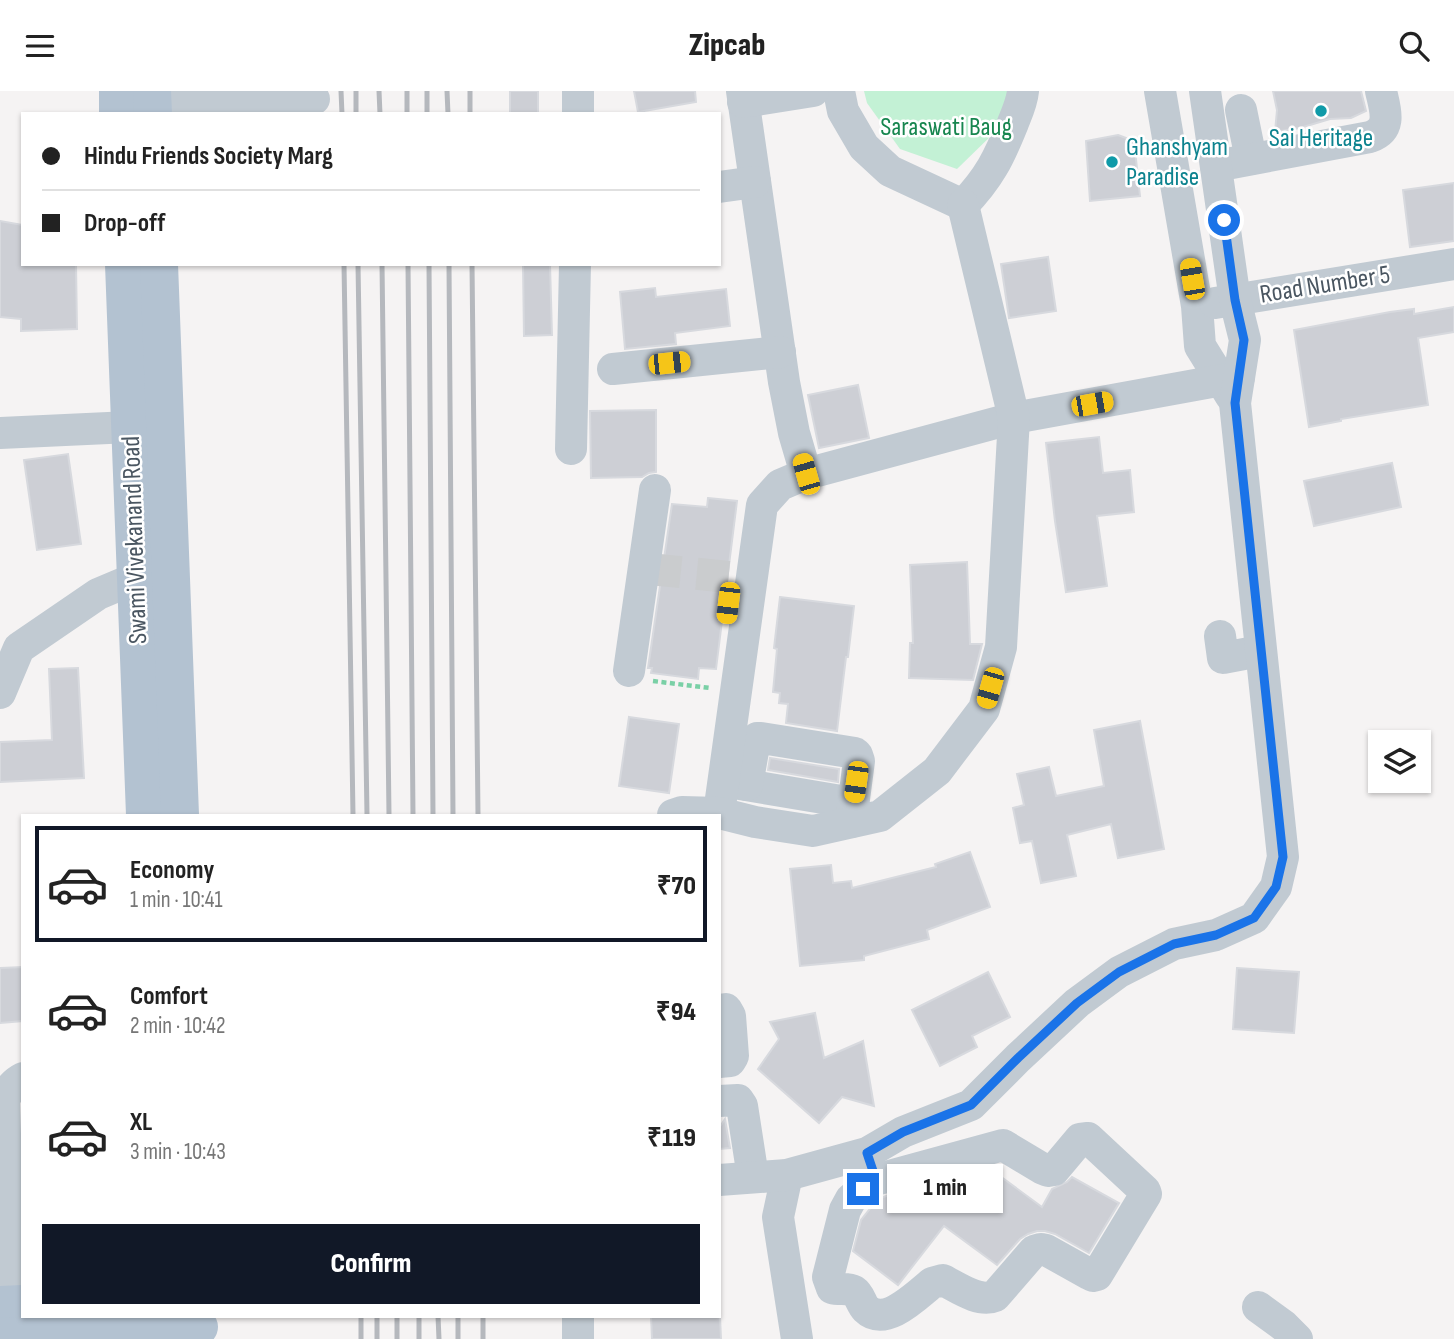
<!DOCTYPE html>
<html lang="en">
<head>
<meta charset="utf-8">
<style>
  body { margin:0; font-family:"Sofia Sans Condensed",sans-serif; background:#f6f6f6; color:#222; height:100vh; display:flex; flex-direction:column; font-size:26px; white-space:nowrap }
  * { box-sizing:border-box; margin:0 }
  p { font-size:23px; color:#767676 }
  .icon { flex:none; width:38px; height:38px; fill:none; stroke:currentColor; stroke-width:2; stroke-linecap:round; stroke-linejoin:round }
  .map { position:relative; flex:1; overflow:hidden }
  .side { position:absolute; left:21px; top:723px; width:700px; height:504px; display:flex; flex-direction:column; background:#fff; border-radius:0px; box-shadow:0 2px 5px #0004 }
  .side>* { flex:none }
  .guide { position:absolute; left:21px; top:21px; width:700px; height:154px; border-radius:0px; box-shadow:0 2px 5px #0004; display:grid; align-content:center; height:154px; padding:0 21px; background:#fff }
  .fabs { position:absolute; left:1368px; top:639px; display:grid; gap:14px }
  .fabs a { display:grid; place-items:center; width:63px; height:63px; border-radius:0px; background:#fff; box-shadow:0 2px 5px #0004; font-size:35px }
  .end { position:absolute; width:32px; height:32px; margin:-16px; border:9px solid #1a73e8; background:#fff; box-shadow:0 0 0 4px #fff }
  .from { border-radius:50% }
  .bubble { position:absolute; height:49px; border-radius:0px; background:#fff; box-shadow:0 2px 5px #0004; font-size:23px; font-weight:800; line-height:49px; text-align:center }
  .car { position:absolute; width:21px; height:42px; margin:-21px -10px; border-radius:9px; box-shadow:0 0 5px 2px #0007; background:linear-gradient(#f5c518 24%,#345 0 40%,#f5c518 0 76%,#345 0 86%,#f5c518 0) }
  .guide b { display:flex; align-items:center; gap:24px; height:66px; font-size:26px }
  .guide b+b { border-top:2px solid #e0e0e0 }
  .guide i { width:18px; height:18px; background:#222 }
  ul { padding:12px 0 0; list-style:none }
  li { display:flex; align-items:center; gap:21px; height:116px; margin:0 14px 10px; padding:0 7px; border:4px solid transparent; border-radius:0px }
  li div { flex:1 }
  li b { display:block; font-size:26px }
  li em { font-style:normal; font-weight:800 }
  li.current { border-color:#111827 }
  li>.icon { width:63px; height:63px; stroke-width:1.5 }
  .cta { display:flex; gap:14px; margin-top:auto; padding:14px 21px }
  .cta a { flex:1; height:80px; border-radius:0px; background:#111827; color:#fff; font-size:28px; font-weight:800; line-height:80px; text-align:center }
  header { display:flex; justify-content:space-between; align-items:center; height:91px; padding:0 21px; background:#fff; font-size:32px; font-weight:800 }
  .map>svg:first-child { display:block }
  .green { fill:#c3f1d5 }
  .building { fill:#cdcfd5; stroke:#d7d9de; stroke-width:2 }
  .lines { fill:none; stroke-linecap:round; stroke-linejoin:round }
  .minor-tunnel { stroke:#caccce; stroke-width:32; stroke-dasharray:32 16; stroke-linecap:butt }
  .path { stroke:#7ad0a6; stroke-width:4.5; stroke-dasharray:5 3.5; stroke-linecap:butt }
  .minor { stroke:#c1cad2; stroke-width:32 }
  .major { stroke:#b3c2d1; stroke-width:38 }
  .rail { stroke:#b5b8bd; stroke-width:5 }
  .route { stroke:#1a73e8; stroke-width:9 }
  .culture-dot { fill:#0f9aa8; stroke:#fff; stroke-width:2.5 }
  .labels { text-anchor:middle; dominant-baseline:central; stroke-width:5; stroke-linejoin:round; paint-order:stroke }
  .park-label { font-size:26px; fill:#17864f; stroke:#fff }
  .culture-label { font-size:26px; fill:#0d838f; stroke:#fff }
  .street-label { font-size:26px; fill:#4a5661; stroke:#fff }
</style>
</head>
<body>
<header><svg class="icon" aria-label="menu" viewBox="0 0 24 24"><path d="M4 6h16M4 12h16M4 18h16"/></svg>Zipcab<svg class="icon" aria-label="search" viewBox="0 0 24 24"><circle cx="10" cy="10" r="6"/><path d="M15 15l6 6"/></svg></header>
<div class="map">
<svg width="1454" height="1248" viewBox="0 0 1454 1248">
  <rect width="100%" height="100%" fill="#f5f3f3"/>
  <polygon class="green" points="864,0 1008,0 998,38 957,78 900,58 867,12"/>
  <g class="building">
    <rect x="510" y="0" width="28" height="23"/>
    <polygon points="634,0 695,0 696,11 638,21"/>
    <polygon points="1273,0 1361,0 1366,20 1351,27 1330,28 1300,37 1275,41 1277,19"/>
    <polygon points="1118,44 1134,50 1140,105 1090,110 1086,50"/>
    <polygon points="1454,92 1454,150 1410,156 1403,99"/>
    <polygon points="0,130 23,134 23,173 76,173 77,238 21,240 21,228 0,226"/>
    <polygon points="1048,166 1056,220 1009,227 1001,173"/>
    <polygon points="523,173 550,173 552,244 524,245"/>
    <polygon points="655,197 656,206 726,198 730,235 675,242 676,253 625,258 620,201"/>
    <polygon points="1454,216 1454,241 1418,247 1428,314 1341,328 1341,330 1309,336 1294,239 1390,221 1414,218 1414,223"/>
    <polygon points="858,294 869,347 819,357 808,304"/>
    <polygon points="656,319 656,381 649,382 642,386 591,387 590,320"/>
    <polygon points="1099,346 1103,382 1130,379 1134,421 1097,425 1107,495 1066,501 1055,430 1046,352"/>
    <polygon points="68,363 81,453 37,459 24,369"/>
    <polygon points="1392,372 1401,416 1314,435 1304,390"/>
    <polygon points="708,407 737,410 716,578 699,577 698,588 651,582 652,577 648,577 672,413 707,416"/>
    <polygon points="967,471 970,553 982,553 973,589 909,587 910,552 913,552 910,474"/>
    <polygon points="780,506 854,515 848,566 846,566 837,640 786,632 788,613 779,612 780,602 773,601 777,558 774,557"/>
    <polygon points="78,577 84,687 0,691 0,651 52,649 49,578"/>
    <polygon points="629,626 679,633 669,702 619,695"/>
    <polygon points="1140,630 1164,758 1118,767 1111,733 1067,744 1076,785 1041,792 1032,750 1020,752 1013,717 1024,714 1017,683 1049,676 1056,705 1104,695 1094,639"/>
    <polygon points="770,667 839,678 838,691 768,679"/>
    <polygon points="970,761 990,816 927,839 929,848 864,865 864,869 800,875 790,778 831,774 833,792 851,790 852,797 936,776 935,773"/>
    <polygon points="23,876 23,930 0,932 0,877"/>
    <polygon points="1237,877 1299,881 1294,942 1233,938"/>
    <polygon points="988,881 1010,926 972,945 977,956 940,975 912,919"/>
    <polygon points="815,922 824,967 863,950 874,1015 842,1006 819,1032 758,978 779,948 770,931"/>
    <polygon points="725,1028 730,1057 719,1058 719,1037"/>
    <polygon points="989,1077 1042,1116 1052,1098 1067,1091 1072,1086 1119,1112 1089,1162 1055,1143 1045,1140 1037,1140 1028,1143 1020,1148 997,1174 944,1135 898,1194 853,1160 861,1129 873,1114 883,1106 907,1099 931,1119 956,1086"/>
    <polygon points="651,1225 720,1225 721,1248 652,1248"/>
  </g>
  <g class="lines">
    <polyline class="minor-tunnel" points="649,478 729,486"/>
    <polyline class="path" points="653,590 710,597"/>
    <g class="minor">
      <polyline points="742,0 784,291 794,342 806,383"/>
      <polyline points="839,0 843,20 864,56 890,80 963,114"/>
      <polyline points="1160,0 1197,215 1200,255 1231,305"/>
      <polyline points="153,10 179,8 314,8"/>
      <polyline points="743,11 813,0"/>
      <polyline points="1241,19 1251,68"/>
      <polyline points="578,23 578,0"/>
      <path d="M1216,75L1370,46C1393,38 1385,18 1381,0"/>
      <polyline points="719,96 755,91"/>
      <path d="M963,114C989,87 999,67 1013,32C1017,22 1022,11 1023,0"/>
      <polyline points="1215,212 1454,173"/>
      <polyline points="613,278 780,261"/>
      <polyline points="0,342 130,336"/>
      <polyline points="571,358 575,173"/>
      <polyline points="1220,545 1223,567 1260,560"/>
      <polyline points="629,580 655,399"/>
      <polyline points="0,602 19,557 98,503 136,487"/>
      <polyline points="728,691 853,712"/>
      <polyline points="747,694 755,649 757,647 761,647 855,662 857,664 859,670 851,731"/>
      <polyline points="719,722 762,414 780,394 806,383 1014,327 1239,286"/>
      <polyline points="673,724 682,721 719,722 755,731 813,740 880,725 937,680 984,618 1001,556 1014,327 963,114"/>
      <polyline points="719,919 726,918 730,925 733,965 730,970 719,971"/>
      <polyline points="719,1010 738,1009 742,1015 753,1086"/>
      <path d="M1088,1047L1145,1100L1146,1103L1097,1184L1093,1185L1089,1183L1046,1159L1041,1158L1034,1160L995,1205C979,1212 957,1196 943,1189L932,1192C917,1204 885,1237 866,1218C861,1213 860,1204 854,1200C848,1197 839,1199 832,1197L828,1186L845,1119L851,1108L875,1089L1003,1054L1043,1078L1048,1080L1054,1079L1080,1048Z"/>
      <polyline points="787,1084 778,1126 797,1248"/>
      <polyline points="719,1089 787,1084 867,1062 903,1041 971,1014 1018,967 1077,912 1119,881 1174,853 1216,844 1254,827 1276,796 1283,766 1235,312 1245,249 1235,209 1205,0"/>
      <path d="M10,1214L4,1009C8,999 13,992 23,987"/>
      <polyline points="1258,1216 1284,1235 1297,1248"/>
      <polyline points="578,1225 578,1248"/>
    </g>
    <g class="major">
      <polyline points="118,0 118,23"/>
      <polyline points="152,0 153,23"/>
      <polyline points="124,173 145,724"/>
      <polyline points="159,173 180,724"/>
      <polyline points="0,1214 23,1213"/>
      <polyline points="0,1246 161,1237 199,1236"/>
    </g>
    <g class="rail">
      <polyline points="341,0 342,23"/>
      <polyline points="356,0 356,23"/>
      <polyline points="379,0 380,23"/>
      <polyline points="407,0 407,23"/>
      <polyline points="427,0 427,23"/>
      <polyline points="447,0 448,23"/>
      <polyline points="470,0 470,23"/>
      <polyline points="344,173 353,724"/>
      <polyline points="358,173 367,724"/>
      <polyline points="382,173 389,724"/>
      <polyline points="408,173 413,724"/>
      <polyline points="429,173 433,724"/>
      <polyline points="449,173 453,724"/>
      <polyline points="472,173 478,724"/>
      <polyline points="361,1225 361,1248"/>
      <polyline points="377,1225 377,1248"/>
      <polyline points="397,1225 397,1248"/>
      <polyline points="419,1225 419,1248"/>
      <polyline points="438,1225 439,1248"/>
      <polyline points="458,1225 458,1248"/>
      <polyline points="483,1225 483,1248"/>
    </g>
  </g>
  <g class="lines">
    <polyline class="route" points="863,1098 876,1089 867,1062 903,1041 971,1014 1018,967 1077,912 1119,881 1174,853 1216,844 1254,827 1276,796 1283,766 1235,312 1244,249 1235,209 1224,129"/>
  </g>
  <g class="culture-dot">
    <circle cx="1321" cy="20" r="7"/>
    <circle cx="1112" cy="71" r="7"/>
  </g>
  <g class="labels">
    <g class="park-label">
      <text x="946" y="36">Saraswati Baug</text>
    </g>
    <g class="culture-label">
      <text x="1321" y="47">Sai Heritage</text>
      <text x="1126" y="56" text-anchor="start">Ghanshyam<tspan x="1126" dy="30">Paradise</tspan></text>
    </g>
    <g class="street-label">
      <text transform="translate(1325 194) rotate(-9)">Road Number 5</text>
      <text transform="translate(135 449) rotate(-92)">Swami Vivekanand Road</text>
    </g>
  </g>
</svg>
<div class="fabs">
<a><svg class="icon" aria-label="layers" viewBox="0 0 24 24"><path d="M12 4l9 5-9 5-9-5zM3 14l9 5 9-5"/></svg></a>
</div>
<i class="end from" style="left:1224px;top:129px"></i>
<i class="end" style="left:863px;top:1098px"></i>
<div class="bubble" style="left:887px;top:1073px;width:116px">1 min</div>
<i class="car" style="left:1192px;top:188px;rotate:350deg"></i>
<i class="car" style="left:669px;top:272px;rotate:84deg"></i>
<i class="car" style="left:1092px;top:313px;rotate:80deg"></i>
<i class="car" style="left:806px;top:383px;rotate:344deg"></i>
<i class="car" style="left:728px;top:512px;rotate:187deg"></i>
<i class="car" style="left:990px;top:597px;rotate:196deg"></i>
<i class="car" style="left:856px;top:691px;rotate:188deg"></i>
<div class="guide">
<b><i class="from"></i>Hindu Friends Society Marg</b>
<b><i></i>Drop-off</b>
</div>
<section class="side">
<ul>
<li class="current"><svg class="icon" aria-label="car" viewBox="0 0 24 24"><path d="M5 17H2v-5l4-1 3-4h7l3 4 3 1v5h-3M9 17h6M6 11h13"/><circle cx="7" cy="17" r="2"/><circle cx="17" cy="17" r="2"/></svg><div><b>Economy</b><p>1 min · 10:41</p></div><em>₹70</em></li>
<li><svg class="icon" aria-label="car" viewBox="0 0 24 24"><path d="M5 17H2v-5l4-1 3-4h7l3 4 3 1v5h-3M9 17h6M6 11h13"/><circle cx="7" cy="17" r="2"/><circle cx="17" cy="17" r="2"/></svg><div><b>Comfort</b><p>2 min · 10:42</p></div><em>₹94</em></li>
<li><svg class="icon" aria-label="car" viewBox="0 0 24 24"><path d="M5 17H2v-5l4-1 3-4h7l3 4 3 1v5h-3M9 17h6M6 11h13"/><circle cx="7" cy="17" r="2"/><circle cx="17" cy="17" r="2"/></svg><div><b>XL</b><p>3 min · 10:43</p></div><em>₹119</em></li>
</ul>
<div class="cta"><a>Confirm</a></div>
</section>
</div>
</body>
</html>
